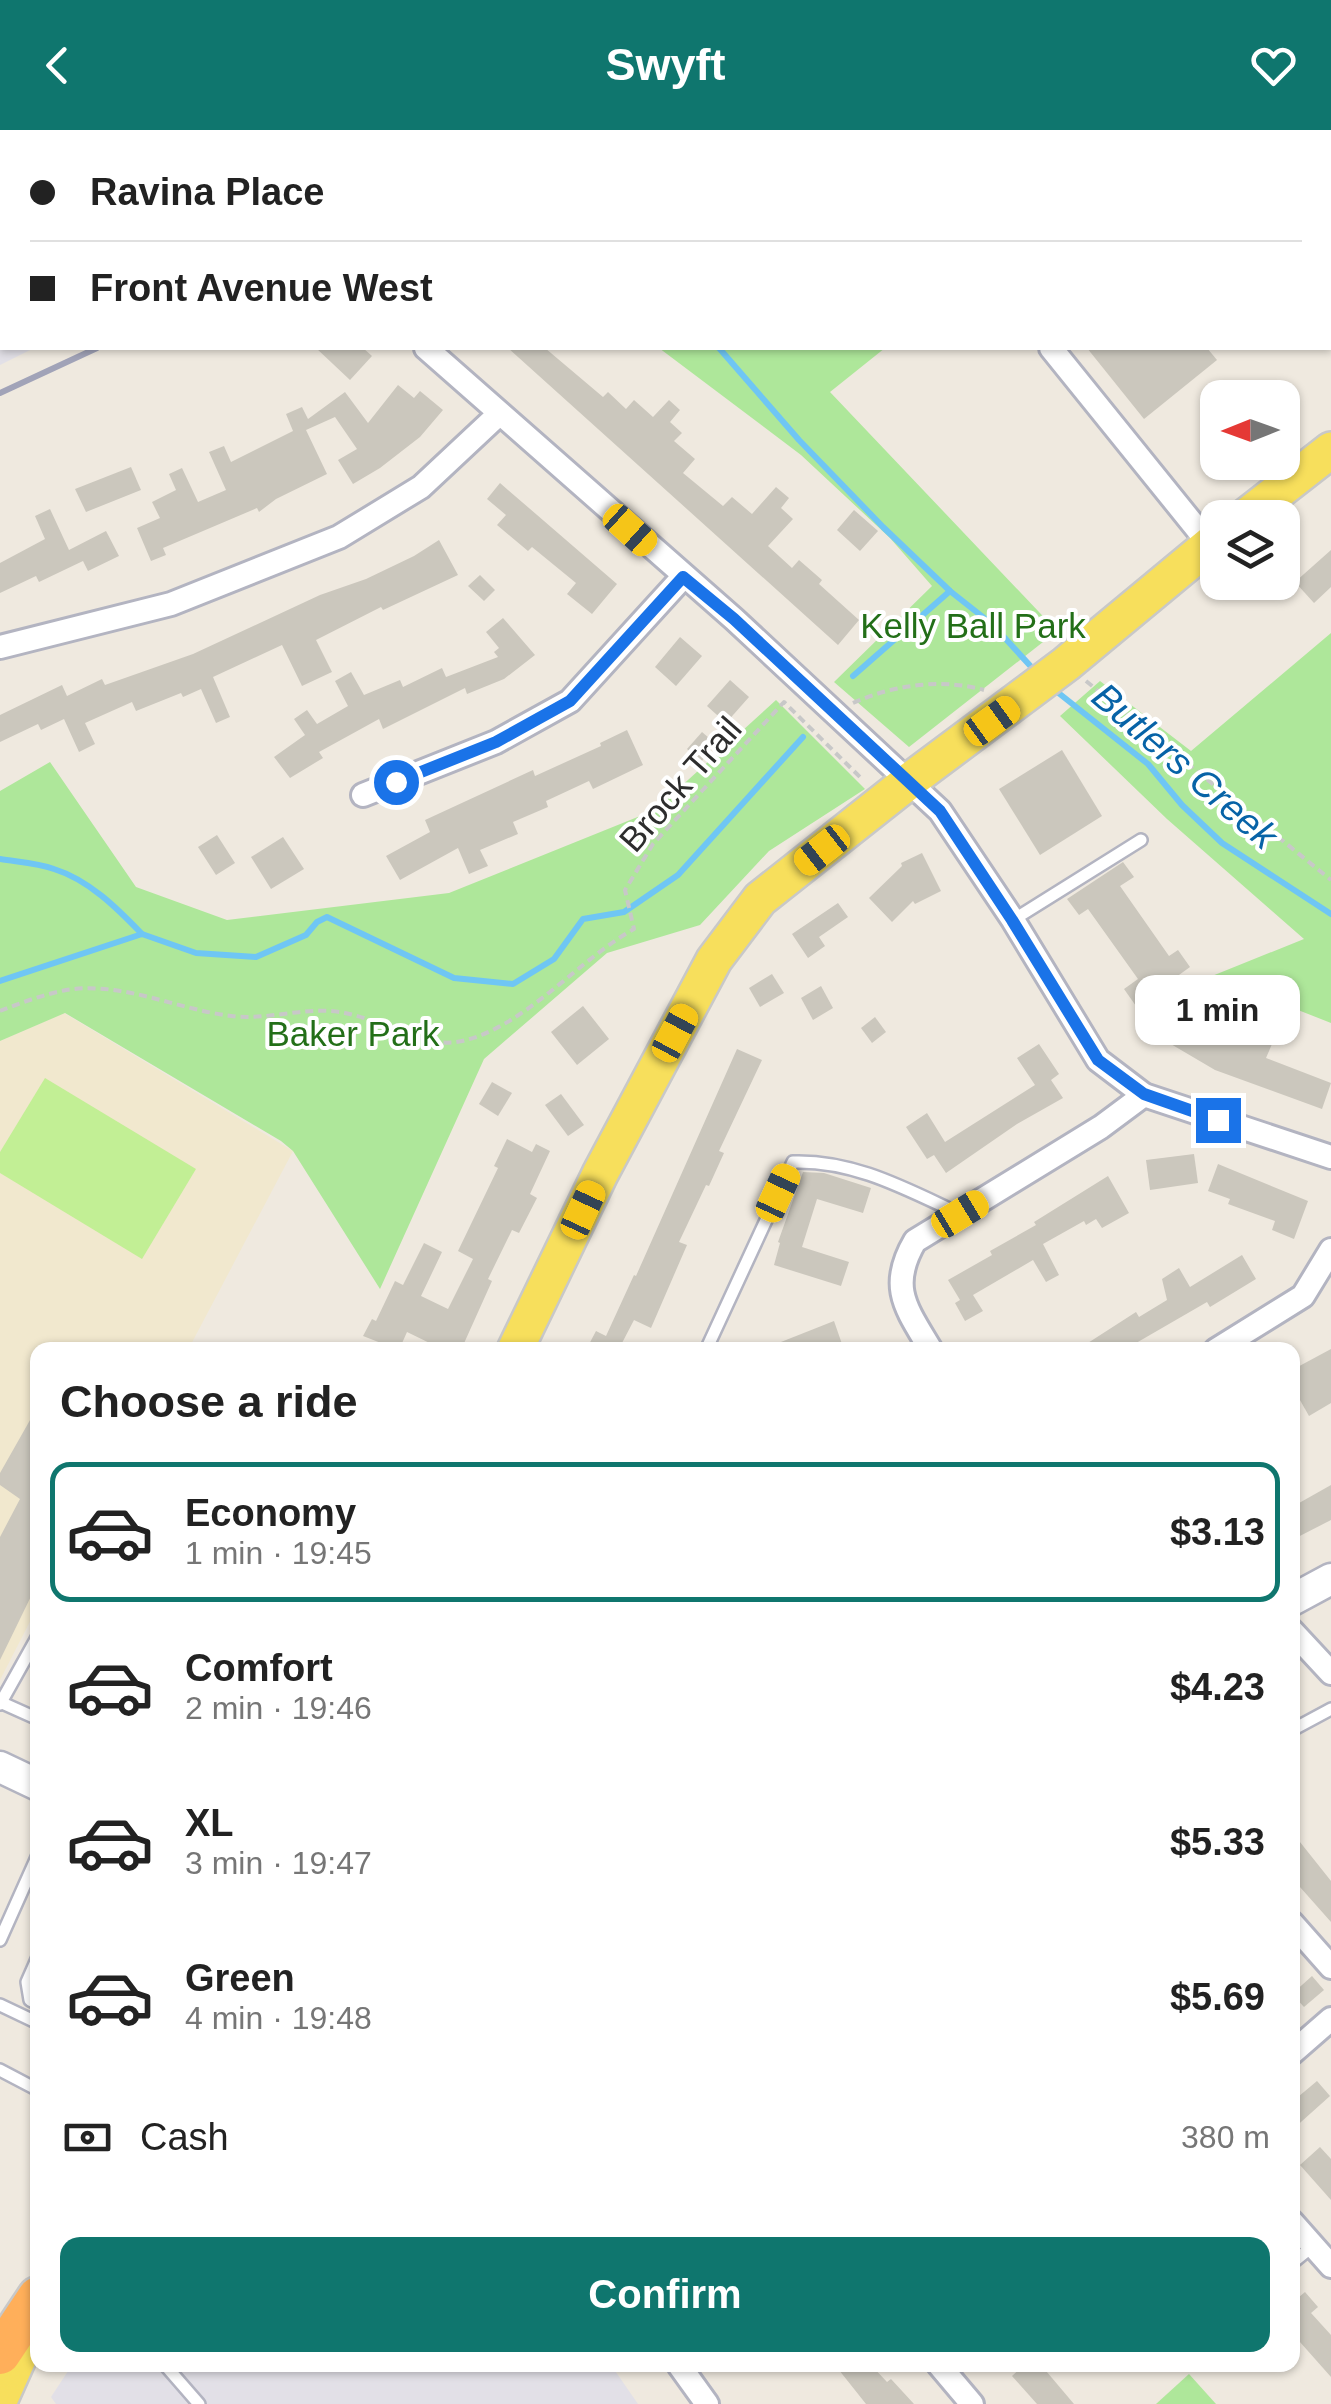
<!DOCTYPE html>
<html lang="en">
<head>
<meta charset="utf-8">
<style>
  body { margin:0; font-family:Helvetica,sans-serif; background:#f2f2f2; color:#222; height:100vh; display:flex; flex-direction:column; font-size:38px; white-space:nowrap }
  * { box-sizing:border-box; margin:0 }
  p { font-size:32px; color:#767676 }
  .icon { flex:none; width:55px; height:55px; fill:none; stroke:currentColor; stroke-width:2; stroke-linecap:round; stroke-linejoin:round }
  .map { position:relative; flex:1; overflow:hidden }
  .side { position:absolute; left:30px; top:1212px; width:1270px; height:1030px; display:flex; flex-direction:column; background:#fff; border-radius:20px; box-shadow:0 2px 8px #0004 }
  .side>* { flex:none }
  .hud { position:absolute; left:0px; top:0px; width:1332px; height:220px; box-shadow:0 2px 8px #0004; display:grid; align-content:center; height:220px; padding:0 30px; background:#fff }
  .needle { width:65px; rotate:269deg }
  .tools { position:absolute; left:1200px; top:250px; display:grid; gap:20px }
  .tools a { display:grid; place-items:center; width:100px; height:100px; border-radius:20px; background:#fff; box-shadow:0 2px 8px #0004; font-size:50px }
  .end { position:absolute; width:45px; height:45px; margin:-22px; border:12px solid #1a73e8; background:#fff; box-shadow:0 0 0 5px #fff }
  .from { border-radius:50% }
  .bubble { position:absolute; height:70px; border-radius:20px; background:#fff; box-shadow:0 2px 8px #0004; font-size:32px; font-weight:700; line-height:70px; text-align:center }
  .car { position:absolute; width:30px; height:60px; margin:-30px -15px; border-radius:12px; box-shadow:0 0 8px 2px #0007; background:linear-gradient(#f5c518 24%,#345 0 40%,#f5c518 0 76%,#345 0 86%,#f5c518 0) }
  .hud b { display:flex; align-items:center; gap:35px; height:95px; font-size:38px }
  .hud b+b { border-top:2px solid #e0e0e0 }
  .hud i { width:25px; height:25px; background:#222 }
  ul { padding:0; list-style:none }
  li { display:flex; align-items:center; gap:30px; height:140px; margin:0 20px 15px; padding:0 10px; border:5px solid transparent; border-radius:20px }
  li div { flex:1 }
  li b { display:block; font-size:38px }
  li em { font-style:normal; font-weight:700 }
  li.on { border-color:#0f766e }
  li>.icon { width:90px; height:90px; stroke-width:1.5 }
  h2 { padding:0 30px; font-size:45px; line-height:120px }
  .pay { display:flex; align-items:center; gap:25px; height:110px; padding:0 30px; font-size:38px }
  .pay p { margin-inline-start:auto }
  .action { display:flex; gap:20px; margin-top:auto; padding:20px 30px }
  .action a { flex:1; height:115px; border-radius:20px; background:#0f766e; color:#fff; font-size:40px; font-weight:700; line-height:115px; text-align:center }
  header { display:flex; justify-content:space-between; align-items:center; height:130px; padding:0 30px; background:#0f766e; color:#fff; font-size:45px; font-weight:700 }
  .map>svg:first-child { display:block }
  .industrial { fill:#e2e0e7 }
  .education { fill:#f1e8ce }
  .green { fill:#aee79a }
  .pitch { fill:#c2ef95 }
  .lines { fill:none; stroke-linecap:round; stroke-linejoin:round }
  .stream { stroke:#6fc6f4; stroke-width:6 }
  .building { fill:#cbc7bd }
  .lane-casing { stroke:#b3b4c1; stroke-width:16 }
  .street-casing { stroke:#b3b4c1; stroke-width:28 }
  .secondary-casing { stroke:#b3b4c1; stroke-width:35 }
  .primary-casing { stroke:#c8c8c8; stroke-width:40 }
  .highway-casing { stroke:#c8c8c8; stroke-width:45 }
  .path { stroke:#c8c8c8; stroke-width:4; stroke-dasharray:8 5; stroke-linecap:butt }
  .lane { stroke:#fff; stroke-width:11 }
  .street { stroke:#fff; stroke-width:22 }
  .secondary { stroke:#fff; stroke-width:30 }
  .primary { stroke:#f7df5c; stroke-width:35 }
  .highway { stroke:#ffaf5a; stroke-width:40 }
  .rail { stroke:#a1a3b8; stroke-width:6 }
  .route { stroke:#1a73e8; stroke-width:12 }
  .labels { text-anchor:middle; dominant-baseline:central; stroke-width:8; stroke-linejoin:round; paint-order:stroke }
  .park-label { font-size:35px; fill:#236f18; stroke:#fff }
  .street-label { font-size:35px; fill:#2d2d2d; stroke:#fff }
  .water-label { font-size:38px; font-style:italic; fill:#0763a7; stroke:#fff }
</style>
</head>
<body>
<header><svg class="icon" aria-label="back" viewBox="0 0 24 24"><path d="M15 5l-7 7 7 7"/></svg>Swyft<svg class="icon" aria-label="heart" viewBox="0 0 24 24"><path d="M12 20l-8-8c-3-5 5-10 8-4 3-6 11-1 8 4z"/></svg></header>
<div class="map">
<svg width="1331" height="2274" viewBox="0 0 1331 2274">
  <rect width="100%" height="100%" fill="#efe9df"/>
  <g class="industrial">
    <polygon points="0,0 132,2 2,2 2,218 34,218 0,235"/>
    <polygon points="72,2235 611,2235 638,2274 56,2274 51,2267"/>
  </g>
  <polygon class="education" points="64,883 293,1021 188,1220 38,1220 37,1478 0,1550 0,911"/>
  <g class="green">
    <polygon points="659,218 885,218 830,262 1057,501 909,617 834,552 932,456 890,408 801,325"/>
    <polygon points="1331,503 1331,893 1212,846 1304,809 1167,689 1060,586 1100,551 1191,621"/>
    <polygon points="776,570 865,659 769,721 700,795 607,823 484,929 380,1159 293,1021 281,1011 65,883 0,911 0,661 50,632 136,757 227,790 449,763 655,680"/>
    <polygon points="1189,2244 1216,2274 1156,2274"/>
  </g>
  <polygon class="pitch" points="45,948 196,1039 142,1129 0,1043 0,1022"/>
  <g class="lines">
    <g class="stream">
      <polyline points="512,0 513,2"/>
      <polyline points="719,218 799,310 883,397 950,461 993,495 1035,541"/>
      <polyline points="853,546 950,461"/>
      <polyline points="1051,557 1148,634 1182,675 1222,713 1331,784"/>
      <path d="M0,729C18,732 37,733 54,739C89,750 117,778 142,804"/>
      <polyline points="0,851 142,804 196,823 256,827 306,805 317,792 327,787 454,848 513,854 554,829 583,789 624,782 678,745 803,607"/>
    </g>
  </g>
  <g class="building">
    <polygon points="316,218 363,218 372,226 350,250"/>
    <polygon points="508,218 545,218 603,267 608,262 626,279 634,270 653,287 669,270 680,280 670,292 682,303 674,311 695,329 683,343 723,376 732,367 752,384 776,357 789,368 781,378 793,389 768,416 792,438 799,430 822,450 819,454 859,490 838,515"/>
    <polygon points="1087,218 1207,218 1217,230 1144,289"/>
    <polygon points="398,255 414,268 420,261 443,280 420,307 380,338 353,354 338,330 357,319 335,287 306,300 327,344 276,369 259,382 257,378 163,418 166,425 151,431 137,398 160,388 152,372 176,360 169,344 182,338 198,372 226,360 209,322 224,316 231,332 293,301 286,284 302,277 308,289 345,262 368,293"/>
    <polygon points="131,337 141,360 86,382 75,359"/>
    <polygon points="500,353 617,454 592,484 567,464 576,453 532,417 528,421 497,395 506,385 487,369"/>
    <polygon points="50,379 69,420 106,401 119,426 88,441 83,431 39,452 36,446 0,463 0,433 45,409 35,386"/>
    <polygon points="854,380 878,401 860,421 837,400"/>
    <polygon points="439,410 458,445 383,480 381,477 316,510 332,542 302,556 282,515 213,547 230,587 216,593 201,559 183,567 181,563 136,581 132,572 85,593 95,614 79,622 64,589 41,600 38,594 0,612 0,585 62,555 67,566 102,549 105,555 193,524 320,465 366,449 414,426"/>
    <polygon points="1331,420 1331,457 1314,473 1295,452"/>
    <polygon points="480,445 495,460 484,471 468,456"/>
    <polygon points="503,488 535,525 504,549 467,564 465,558 383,599 379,589 319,622 323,628 290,648 274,627 305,605 294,589 307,580 317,594 348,576 335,551 351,542 364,565 400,550 403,557 442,538 446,547 498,527 494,522 499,518 486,502"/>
    <polygon points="680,507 702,526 676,556 655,537"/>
    <polygon points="730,550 749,567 726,593 707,576"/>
    <polygon points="627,600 643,635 593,659 589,651 546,671 548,677 513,692 518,704 480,720 488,736 469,744 458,718 400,750 386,726 430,702 425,690 533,640 535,646 601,616 600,613"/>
    <polygon points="702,602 716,614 701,632 687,619"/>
    <polygon points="1062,620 1102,686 1040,725 999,659"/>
    <polygon points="217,705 235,733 216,745 198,717"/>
    <polygon points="283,707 304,739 271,759 251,727"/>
    <polygon points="922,723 941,761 915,774 913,771 892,792 869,768 902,736 901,733"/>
    <polygon points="1123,732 1134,747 1120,756 1169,826 1178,820 1190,837 1136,876 1124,859 1138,849 1088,779 1079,785 1067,769"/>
    <polygon points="838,773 848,787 819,807 825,816 808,828 792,804"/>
    <polygon points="772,844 784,863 760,877 749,858"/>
    <polygon points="821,856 833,878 813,890 801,868"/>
    <polygon points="1186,872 1232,899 1272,914 1266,928 1331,953 1322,979 1215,940 1164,910"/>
    <polygon points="583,876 609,909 577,935 551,902"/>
    <polygon points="875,887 886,902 872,913 861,898"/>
    <polygon points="1039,914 1059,944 1051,950 1063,968 1017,994 946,1043 934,1025 927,1029 906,997 927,983 945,1012 1035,955 1017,928"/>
    <polygon points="737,919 762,930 719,1021 724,1023 709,1056 706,1055 679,1112 687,1115 651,1198 634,1190 622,1213 635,1220 586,1220 596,1201 606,1206 634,1145 636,1146"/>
    <polygon points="492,952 512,963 498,986 479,974"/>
    <polygon points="561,964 584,995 568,1006 545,975"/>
    <polygon points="507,1009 532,1022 536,1014 550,1021 530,1064 537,1068 519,1103 512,1100 488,1149 492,1151 461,1220 444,1220 407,1202 399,1220 363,1206 372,1189 376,1191 395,1151 403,1155 424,1113 442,1122 421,1166 448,1179 473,1129 458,1121 498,1038 494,1036"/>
    <polygon points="1194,1024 1198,1053 1150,1060 1146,1030"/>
    <polygon points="1218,1034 1308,1071 1294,1109 1272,1100 1275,1091 1228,1074 1230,1069 1208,1061"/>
    <polygon points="803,1042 824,1043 871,1058 863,1083 817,1069 802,1117 849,1132 841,1156 774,1135 780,1113 778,1112"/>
    <polygon points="1108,1046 1129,1083 1102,1098 1096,1089 1086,1095 1084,1091 1043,1114 1059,1145 1046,1152 1033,1130 973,1165 983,1181 965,1191 955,1173 960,1170 948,1150 992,1125 990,1121 1036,1095 1034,1092"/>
    <polygon points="1242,1125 1256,1149 1210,1177 1207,1172 1124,1220 1077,1220 1136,1182 1139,1187 1167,1170 1162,1149 1179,1138 1190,1157"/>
    <polygon points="834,1191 842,1214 825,1220 761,1220"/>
    <polygon points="1331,1219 1331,1273 1309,1286 1292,1256 1292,1240"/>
    <polygon points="38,1276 38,1452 0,1530 0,1407 20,1369 0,1355 0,1343"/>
    <polygon points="1331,1355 1331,1390 1292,1410 1292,1377"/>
    <polygon points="1292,1702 1331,1751 1331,1792 1292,1748 1292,1742 1300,1735 1292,1727"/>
    <polygon points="1312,1846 1324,1860 1304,1877 1292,1864"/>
    <polygon points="1317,1951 1330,1966 1292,2000 1292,1972"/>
    <polygon points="1320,2017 1331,2029 1331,2070 1300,2035"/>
    <polygon points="1305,2162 1318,2177 1311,2183 1331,2205 1331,2247 1292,2203 1292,2173"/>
    <polygon points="835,2235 871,2235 887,2252 891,2249 914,2274 866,2274"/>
    <polygon points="1024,2235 1041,2235 1074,2274 1037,2274 1012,2246"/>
  </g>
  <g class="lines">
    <defs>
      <g id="lane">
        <polyline points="319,2 321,0"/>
        <polyline points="1013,790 1141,710"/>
        <path d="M706,1220L793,1032C854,1030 906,1059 960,1084"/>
        <polyline points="0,1572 38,1589"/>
        <polyline points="0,1574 38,1506"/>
        <polyline points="1292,1600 1331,1579"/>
        <polyline points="0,1810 38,1725"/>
        <polyline points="38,1827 27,1852 30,1870 38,1874"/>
        <polyline points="0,1875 38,1893"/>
        <polyline points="0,1940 38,1960"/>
        <polyline points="1292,2133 1313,2116"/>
        <polyline points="165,2235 199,2274"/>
      </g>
      <g id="street">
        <polyline points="187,0 189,2"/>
        <polyline points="879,0 881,2"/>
        <polyline points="1200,0 1202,2"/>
        <polyline points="1330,155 1331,157"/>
        <polyline points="426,218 734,489 940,681 1013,790 1098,930 1144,965 1331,1027"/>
        <polyline points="1051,218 1210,415"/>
        <polyline points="0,517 171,474 339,407 421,357 499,284"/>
        <polyline points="363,665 496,612 570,571 683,447"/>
        <path d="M931,1220C906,1178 888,1157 915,1111L1101,997L1144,965"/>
        <polyline points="1216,1220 1303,1166 1331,1120"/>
        <polyline points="1292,1501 1331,1543"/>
        <polyline points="1292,1793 1331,1837"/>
        <polyline points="1292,1923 1331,1889"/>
        <polyline points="1292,2092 1331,2136"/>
        <polyline points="679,2235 707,2274"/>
        <polyline points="939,2235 972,2274"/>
      </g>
      <g id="secondary">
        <polyline points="1292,1470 1331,1449"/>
        <polyline points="0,1637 38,1655"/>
      </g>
      <g id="primary">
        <polyline points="1244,388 1331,320"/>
        <polyline points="515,1220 600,1044 714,830 760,769 908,652 1066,534 1218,408"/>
        <polyline points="0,2269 33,2195"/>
      </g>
      <polyline id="highway" points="0,2224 38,2167"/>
    </defs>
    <use href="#lane" class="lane-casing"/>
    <use href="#street" class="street-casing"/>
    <use href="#secondary" class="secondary-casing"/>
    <use href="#primary" class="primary-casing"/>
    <use href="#highway" class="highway-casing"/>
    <g class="path">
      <polyline points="1086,551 1331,750"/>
      <path d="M853,573C893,555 941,548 984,560"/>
      <path d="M0,881C20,873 45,864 66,860C122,851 176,879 231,886C268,891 307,875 345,883C383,890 423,920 462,911C525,897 578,830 634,799L625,760L653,714L784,572L861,648"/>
    </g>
    <use href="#lane" class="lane"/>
    <use href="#street" class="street"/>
    <use href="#secondary" class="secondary"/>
    <use href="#primary" class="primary"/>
    <use href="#highway" class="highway"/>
    <g class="rail">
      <polyline points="519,2 523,0"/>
      <polyline points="0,263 97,218"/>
    </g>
  </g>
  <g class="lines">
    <polyline class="route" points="396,652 496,612 570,571 683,447 734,489 940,681 1012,790 1098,930 1144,964 1218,990"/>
  </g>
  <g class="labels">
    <g class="park-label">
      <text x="973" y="495">Kelly Ball Park</text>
      <text x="353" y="903">Baker Park</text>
    </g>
    <g class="street-label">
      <text transform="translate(680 654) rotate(-49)">Brock Trail</text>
    </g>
    <g class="water-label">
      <text transform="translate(1185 636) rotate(41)">Butlers Creek</text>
    </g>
  </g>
</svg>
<div class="tools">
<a><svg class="needle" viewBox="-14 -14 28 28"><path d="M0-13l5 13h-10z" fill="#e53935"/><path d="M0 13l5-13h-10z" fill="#767676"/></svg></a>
<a><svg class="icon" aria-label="layers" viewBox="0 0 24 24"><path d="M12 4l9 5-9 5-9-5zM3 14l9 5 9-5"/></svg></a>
</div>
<i class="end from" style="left:396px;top:652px"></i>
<i class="end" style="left:1218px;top:990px"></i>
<div class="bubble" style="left:1135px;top:845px;width:165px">1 min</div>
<i class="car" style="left:630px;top:400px;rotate:132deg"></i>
<i class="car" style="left:992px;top:591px;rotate:54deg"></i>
<i class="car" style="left:822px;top:720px;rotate:232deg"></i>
<i class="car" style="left:675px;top:903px;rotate:28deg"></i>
<i class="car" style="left:778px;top:1063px;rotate:25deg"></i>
<i class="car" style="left:583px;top:1080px;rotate:25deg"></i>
<i class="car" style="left:960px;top:1084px;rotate:59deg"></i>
<div class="hud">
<b><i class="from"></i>Ravina Place</b>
<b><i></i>Front Avenue West</b>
</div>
<section class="side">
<h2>Choose a ride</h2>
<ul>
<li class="on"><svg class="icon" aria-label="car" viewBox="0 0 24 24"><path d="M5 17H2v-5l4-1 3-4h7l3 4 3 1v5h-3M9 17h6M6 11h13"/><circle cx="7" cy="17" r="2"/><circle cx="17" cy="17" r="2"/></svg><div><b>Economy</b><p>1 min · 19:45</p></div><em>$3.13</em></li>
<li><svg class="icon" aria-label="car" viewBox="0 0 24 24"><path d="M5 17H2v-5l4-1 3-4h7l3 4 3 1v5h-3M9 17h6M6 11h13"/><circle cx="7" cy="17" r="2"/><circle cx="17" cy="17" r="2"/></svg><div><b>Comfort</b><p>2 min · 19:46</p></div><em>$4.23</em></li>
<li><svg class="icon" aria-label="car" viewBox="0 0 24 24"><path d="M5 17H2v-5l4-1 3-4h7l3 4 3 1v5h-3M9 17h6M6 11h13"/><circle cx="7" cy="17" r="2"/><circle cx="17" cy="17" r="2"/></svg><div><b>XL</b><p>3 min · 19:47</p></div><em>$5.33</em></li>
<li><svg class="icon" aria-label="car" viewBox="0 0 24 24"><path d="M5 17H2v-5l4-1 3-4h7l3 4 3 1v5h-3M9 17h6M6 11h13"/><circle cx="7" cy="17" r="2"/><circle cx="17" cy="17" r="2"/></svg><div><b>Green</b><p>4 min · 19:48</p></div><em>$5.69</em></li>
</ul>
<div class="pay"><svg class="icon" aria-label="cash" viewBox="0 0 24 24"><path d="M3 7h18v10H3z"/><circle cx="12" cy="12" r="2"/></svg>Cash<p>380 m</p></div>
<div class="action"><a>Confirm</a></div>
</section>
</div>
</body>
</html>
